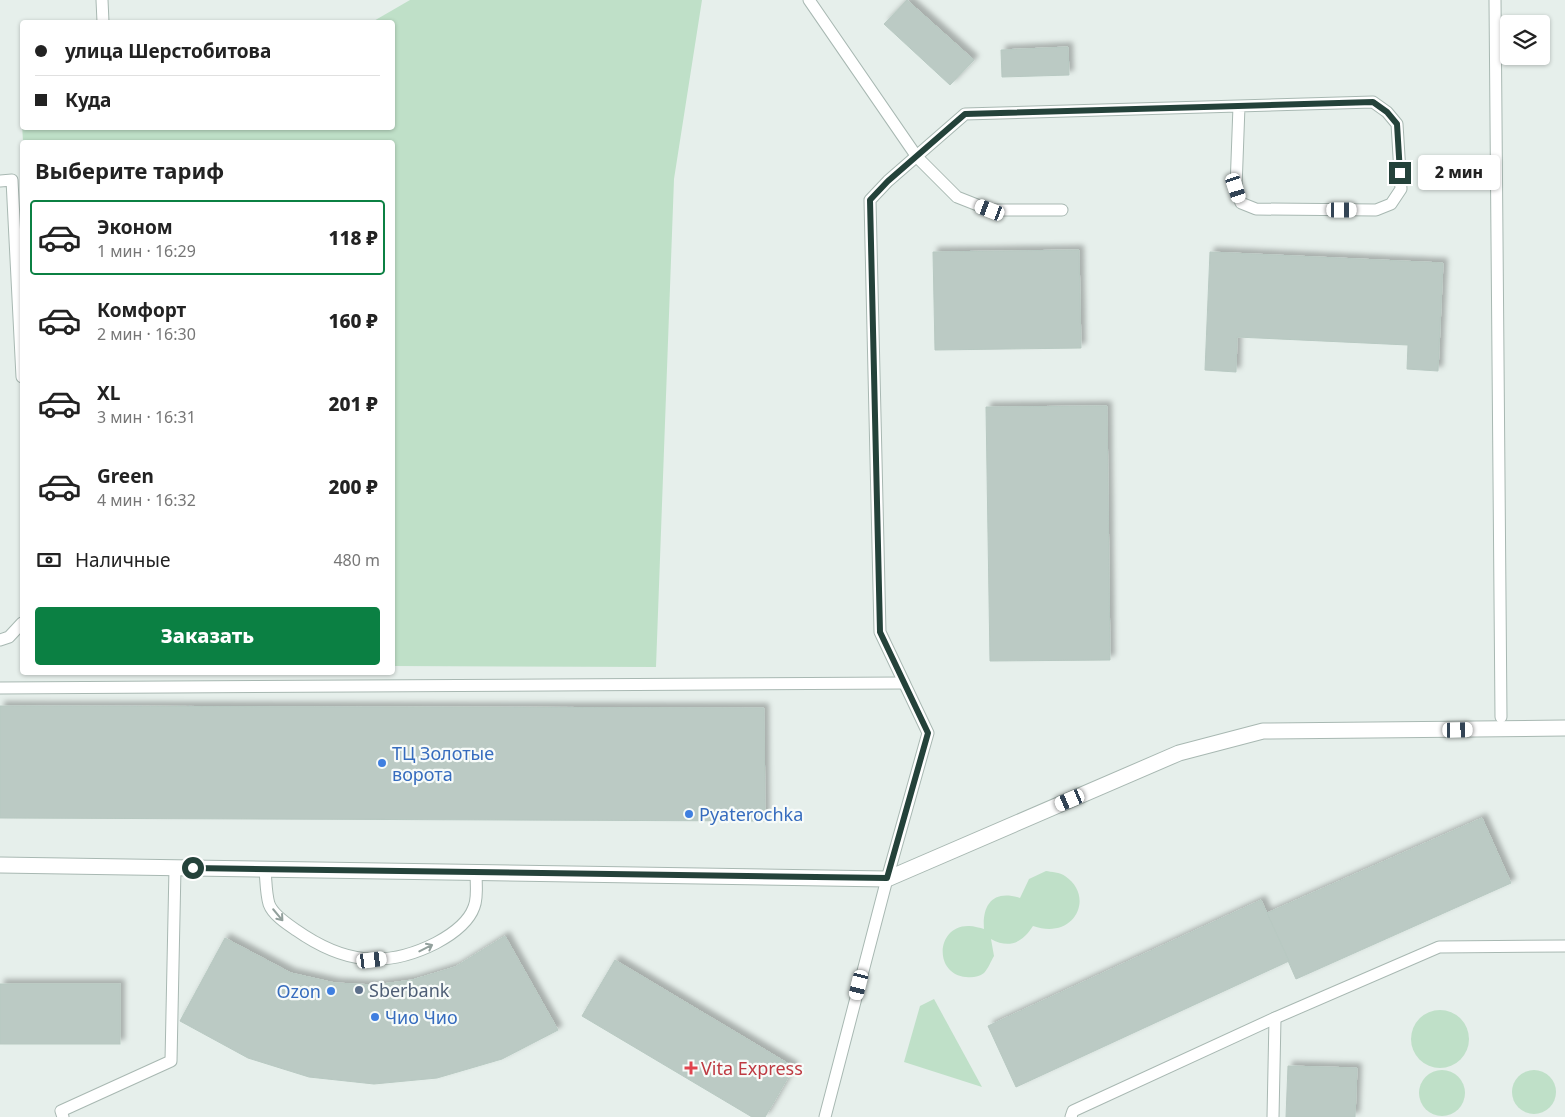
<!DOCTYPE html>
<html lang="ru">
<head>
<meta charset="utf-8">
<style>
  body { margin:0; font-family:"Noto Sans",sans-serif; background:#f2f2f2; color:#222; height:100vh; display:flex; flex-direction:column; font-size:19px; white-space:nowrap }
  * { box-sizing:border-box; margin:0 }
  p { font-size:16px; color:#767676 }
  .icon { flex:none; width:28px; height:28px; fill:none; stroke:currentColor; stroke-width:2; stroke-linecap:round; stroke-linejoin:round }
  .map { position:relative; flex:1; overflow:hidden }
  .side { position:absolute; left:20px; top:140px; width:375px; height:535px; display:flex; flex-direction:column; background:#fff; border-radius:5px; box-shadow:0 1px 4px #0004 }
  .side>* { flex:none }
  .banner { position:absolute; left:20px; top:20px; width:375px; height:110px; border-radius:5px; box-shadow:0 1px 4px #0004; display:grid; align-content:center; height:110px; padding:0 15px; background:#fff }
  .buttons { position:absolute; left:1500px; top:15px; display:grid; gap:10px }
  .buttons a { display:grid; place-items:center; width:50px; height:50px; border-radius:5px; background:#fff; box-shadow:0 1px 4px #0004; font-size:25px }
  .end { position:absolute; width:22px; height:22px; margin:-11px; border:6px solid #24423a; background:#fff; box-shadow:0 0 0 2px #fff }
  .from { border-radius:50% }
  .bubble { position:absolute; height:35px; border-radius:5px; background:#fff; box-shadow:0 1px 4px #0004; font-size:16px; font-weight:800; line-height:35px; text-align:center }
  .car { position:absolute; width:15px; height:30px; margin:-15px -8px; border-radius:6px; box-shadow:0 0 4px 1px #0007; background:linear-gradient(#fff 24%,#345 0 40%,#fff 0 76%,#345 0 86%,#fff 0) }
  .banner b { display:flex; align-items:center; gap:18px; height:48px; font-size:19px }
  .banner b+b { border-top:1px solid #e0e0e0 }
  .banner i { width:12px; height:12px; background:#222 }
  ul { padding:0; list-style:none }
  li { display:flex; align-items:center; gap:15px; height:75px; margin:0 10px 8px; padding:0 5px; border:2px solid transparent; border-radius:5px }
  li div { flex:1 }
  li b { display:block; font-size:19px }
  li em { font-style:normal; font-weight:800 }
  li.current { border-color:#0b8043 }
  li>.icon { width:45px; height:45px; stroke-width:1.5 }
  h2 { padding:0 15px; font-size:22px; line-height:60px }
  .pay { display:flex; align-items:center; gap:12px; height:55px; padding:0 15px; font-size:19px }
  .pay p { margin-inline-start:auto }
  .primary-button { display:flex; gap:10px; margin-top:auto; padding:10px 15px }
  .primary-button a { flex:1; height:58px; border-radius:5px; background:#0b8043; color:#fff; font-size:20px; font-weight:800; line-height:58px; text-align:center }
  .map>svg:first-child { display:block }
  .green { fill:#bfe0c8 }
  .building { fill:#bbcac4; stroke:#b8c9c2; filter:url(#shadow) }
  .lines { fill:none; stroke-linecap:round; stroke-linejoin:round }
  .service-casing { stroke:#a8b8b2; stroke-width:13 }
  .minor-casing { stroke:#a8b8b2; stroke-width:17 }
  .service { stroke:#fff; stroke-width:11 }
  .minor { stroke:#fff; stroke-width:15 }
  .oneway { stroke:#92a09c }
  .route { stroke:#24423a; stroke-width:6 }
  .shop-dot { fill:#3f7fe0; stroke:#f7fbf9; stroke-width:2 }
  .service-dot { fill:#5c6f8a; stroke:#f7fbf9; stroke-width:2 }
  .health-dot { fill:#e0444e; stroke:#f7fbf9; stroke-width:2 }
  .labels { text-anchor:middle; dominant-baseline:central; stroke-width:4.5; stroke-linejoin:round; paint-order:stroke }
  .shop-label { font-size:18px; fill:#366cbe; stroke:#f7fbf9; text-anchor:start }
  .service-label { font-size:18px; fill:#4e5e75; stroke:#f7fbf9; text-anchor:start }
  .health-label { font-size:18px; fill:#be3a42; stroke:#f7fbf9; text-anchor:start }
</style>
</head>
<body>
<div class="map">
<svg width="1565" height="1117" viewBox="0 0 1565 1117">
  <defs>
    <filter id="shadow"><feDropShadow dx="4.5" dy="-4.5" stdDeviation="2.5" flood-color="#0004"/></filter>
  </defs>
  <rect width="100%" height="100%" fill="#e6efeb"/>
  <g class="green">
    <polygon points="410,0 702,0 674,179 656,667 393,666 392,142 23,142 21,104 22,104 22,128 392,128 392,22 372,22"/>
    <path d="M1046,871C1051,872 1060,872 1065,876C1096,897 1074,941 1033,926C1022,943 1009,949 991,939L994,956C991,961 988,969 984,973C979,977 972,978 966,977C933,974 936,925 969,926C974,926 980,928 984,929C982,905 993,889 1020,898L1029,879Z"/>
    <polygon points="934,999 982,1087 904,1062 920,1006"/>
    <circle cx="1440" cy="1039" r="29"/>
    <circle cx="1534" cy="1092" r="22"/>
    <circle cx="1442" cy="1093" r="23"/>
  </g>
  <g class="building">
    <polygon points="907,0 974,60 950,85 884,24"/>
    <polygon points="1068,47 1069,75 1002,77 1001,50"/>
    <polygon points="1079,250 1081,348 935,350 933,252"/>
    <polygon points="1210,252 1443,263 1438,371 1407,369 1408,345 1237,337 1236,372 1205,370"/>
    <polygon points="1107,406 1110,660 990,661 986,407"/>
    <polygon points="0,706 764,708 765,821 0,818"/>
    <polygon points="1482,818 1511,883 1296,979 1267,913"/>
    <polygon points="1261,900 1289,961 1016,1087 988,1026"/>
    <polygon points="505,936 558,1030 502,1059 437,1078 374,1084 309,1077 248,1058 180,1021 225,938 291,973 335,983 375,985 412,980 455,967"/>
    <polygon points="615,960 794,1067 765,1117 752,1117 582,1016"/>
    <rect x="0" y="984" width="120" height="60"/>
    <polygon points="1288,1066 1357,1068 1355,1117 1286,1117"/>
  </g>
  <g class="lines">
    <defs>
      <g id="service">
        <polyline points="102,0 103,22"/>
        <polyline points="809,0 917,157 957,197 990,210 1062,210"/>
        <polyline points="1495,0 1501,717"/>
        <polyline points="0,181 12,180 22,377"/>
        <polyline points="0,640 9,637 22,623"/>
        <polyline points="0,688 904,683"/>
        <path d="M265,870C266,880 266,894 269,904C273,915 287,924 296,930C343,963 385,969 436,943C451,935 468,924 474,907C478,898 476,883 476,873"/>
        <polyline points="63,1117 61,1111 171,1061 175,868"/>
        <polyline points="825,1117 887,879 928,733 880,632 870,200 888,181 965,114 1373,102 1387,112 1397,124 1401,189 1391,204 1376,210 1256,209 1241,203 1236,188 1239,106"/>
        <polyline points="1071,1117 1073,1111 1275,1018 1439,947 1565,946"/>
        <polyline points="1273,1117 1275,1018"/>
      </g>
      <polyline id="minor" points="0,865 887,879 1179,753 1263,731 1565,728"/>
    </defs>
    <use href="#service" class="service-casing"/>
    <use href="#minor" class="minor-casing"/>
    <use href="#service" class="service"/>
    <use href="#minor" class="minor"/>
  </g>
  <defs><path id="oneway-shaft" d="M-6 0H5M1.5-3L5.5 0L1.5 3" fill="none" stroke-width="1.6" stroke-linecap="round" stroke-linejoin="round" transform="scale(1.25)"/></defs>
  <g class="oneway">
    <use href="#oneway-shaft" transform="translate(278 915) rotate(50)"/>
    <use href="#oneway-shaft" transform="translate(426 948) rotate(-27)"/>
  </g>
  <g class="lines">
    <polyline class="route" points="193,868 887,878 928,733 880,632 870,200 888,181 965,114 1373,102 1387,112 1397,124 1400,173"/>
  </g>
  <g class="shop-dot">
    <circle cx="382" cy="763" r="5"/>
    <circle cx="689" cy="814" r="5"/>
    <circle cx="331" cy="991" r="5"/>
    <circle cx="375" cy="1017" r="5"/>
  </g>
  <circle class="service-dot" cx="359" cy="990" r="5"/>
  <path class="health-dot" d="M688.5 1060.5h5v5h5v5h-5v5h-5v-5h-5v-5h5z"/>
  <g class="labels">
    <g class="shop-label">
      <text x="392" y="753">ТЦ Золотые<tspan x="392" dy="21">ворота</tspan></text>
      <text x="699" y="814">Pyaterochka</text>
      <text x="321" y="991" text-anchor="end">Ozon</text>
      <text x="385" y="1017">Чио Чио</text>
    </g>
    <g class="service-label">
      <text x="369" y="990">Sberbank</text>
    </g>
    <g class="health-label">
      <text x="701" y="1068">Vita Express</text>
    </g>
  </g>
</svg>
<div class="buttons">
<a><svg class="icon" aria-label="layers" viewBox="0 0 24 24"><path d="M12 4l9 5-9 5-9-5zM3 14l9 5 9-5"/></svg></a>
</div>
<i class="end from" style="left:193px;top:868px"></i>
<i class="end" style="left:1400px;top:173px"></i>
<div class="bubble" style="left:1418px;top:155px;width:82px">2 мин</div>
<i class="car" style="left:1236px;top:188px;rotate:162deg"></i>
<i class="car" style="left:990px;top:210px;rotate:291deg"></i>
<i class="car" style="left:1342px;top:210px;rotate:90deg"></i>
<i class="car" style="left:1458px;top:730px;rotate:89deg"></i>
<i class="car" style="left:1070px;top:800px;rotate:247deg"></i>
<i class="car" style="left:372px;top:960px;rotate:83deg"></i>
<i class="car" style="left:859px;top:985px;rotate:194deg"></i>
<div class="banner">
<b><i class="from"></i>улица Шерстобитова</b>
<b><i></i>Куда</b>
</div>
<section class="side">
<h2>Выберите тариф</h2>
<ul>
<li class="current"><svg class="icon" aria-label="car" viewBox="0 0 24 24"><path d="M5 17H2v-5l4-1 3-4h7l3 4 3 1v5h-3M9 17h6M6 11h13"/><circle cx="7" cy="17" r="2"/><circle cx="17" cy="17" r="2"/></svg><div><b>Эконом</b><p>1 мин · 16:29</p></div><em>118 ₽</em></li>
<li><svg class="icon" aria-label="car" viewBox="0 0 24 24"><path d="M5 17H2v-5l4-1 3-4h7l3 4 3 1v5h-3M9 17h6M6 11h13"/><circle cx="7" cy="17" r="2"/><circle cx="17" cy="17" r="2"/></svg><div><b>Комфорт</b><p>2 мин · 16:30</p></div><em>160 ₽</em></li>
<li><svg class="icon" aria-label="car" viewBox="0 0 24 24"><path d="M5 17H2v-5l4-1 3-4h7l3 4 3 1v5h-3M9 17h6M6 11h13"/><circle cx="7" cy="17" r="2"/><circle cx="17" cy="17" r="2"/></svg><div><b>XL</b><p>3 мин · 16:31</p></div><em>201 ₽</em></li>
<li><svg class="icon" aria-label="car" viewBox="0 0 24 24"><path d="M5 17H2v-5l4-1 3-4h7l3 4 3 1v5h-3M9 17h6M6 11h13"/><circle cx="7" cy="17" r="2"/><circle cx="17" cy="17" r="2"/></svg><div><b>Green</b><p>4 мин · 16:32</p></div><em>200 ₽</em></li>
</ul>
<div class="pay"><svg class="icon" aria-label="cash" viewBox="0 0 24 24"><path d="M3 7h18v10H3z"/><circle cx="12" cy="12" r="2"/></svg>Наличные<p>480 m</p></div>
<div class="primary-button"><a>Заказать</a></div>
</section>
</div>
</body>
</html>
